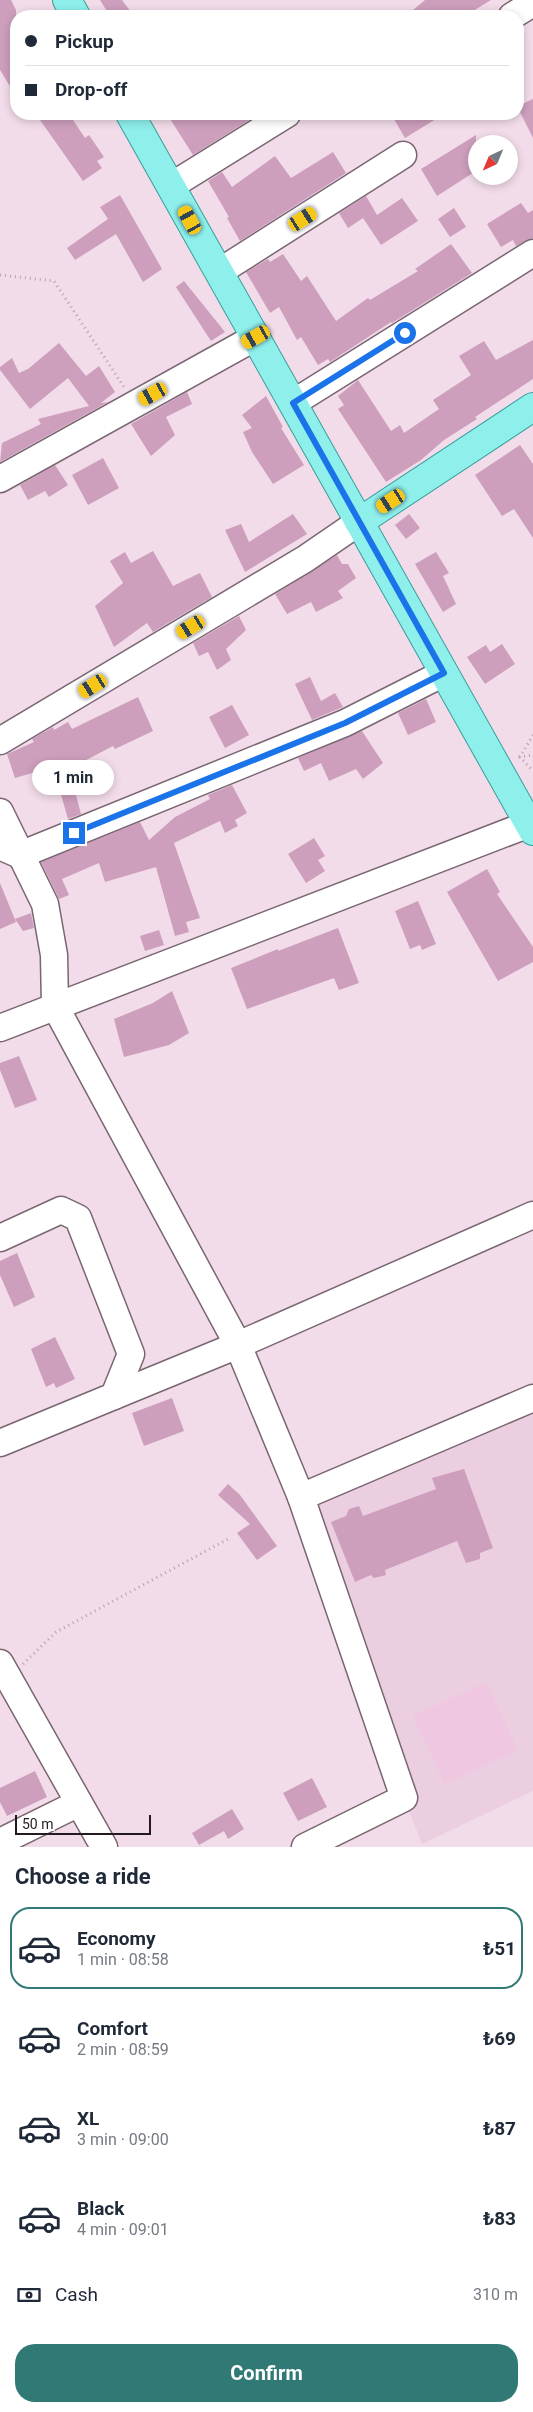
<!DOCTYPE html>
<html lang="en">
<head>
<meta charset="utf-8">
<style>
  body { margin:0; font-family:Roboto,sans-serif; background:#f2f2f3; color:#1f2937; height:100vh; display:flex; flex-direction:column; font-size:19px; white-space:nowrap }
  * { box-sizing:border-box; margin:0 }
  p { font-size:16px; color:#747a83 }
  .icon { flex:none; width:28px; height:28px; fill:none; stroke:currentColor; stroke-width:2; stroke-linecap:round; stroke-linejoin:round }
  .map { position:relative; height:1847px; overflow:hidden }
  .side { display:flex; flex-direction:column; background:#fff; flex:1 }
  .side>* { flex:none }
  .guide { position:absolute; left:10px; top:10px; width:514px; height:110px; border-radius:20px; box-shadow:0 2px 8px #0003; display:grid; align-content:center; height:110px; padding:0 15px; background:#fff }
  .needle { width:32px; rotate:224deg }
  .tools { position:absolute; left:468px; top:135px; display:grid; gap:10px }
  .tools a { display:grid; place-items:center; width:50px; height:50px; border-radius:50%; background:#fff; box-shadow:0 2px 8px #0003; font-size:25px }
  .scale { position:absolute; left:15px; bottom:12px; width:136px; box-sizing:border-box; padding-left:5px; border:2px solid #231b20; border-top:0; font-size:14px; line-height:18px; white-space:nowrap; color:#231b20; -webkit-text-stroke:4px #fff; paint-order:stroke }
  .end { position:absolute; width:22px; height:22px; margin:-11px; border:6px solid #1a73e8; background:#fff; box-shadow:0 0 0 2px #fff }
  .from { border-radius:50% }
  .bubble { position:absolute; height:35px; border-radius:18px; background:#fff; box-shadow:0 2px 8px #0003; font-size:16px; font-weight:700; line-height:35px; text-align:center }
  .car { position:absolute; width:15px; height:30px; margin:-15px -8px; border-radius:6px; box-shadow:0 0 4px 1px #0007; background:linear-gradient(#f5c518 24%,#345 0 40%,#f5c518 0 76%,#345 0 86%,#f5c518 0) }
  .guide b { display:flex; align-items:center; gap:18px; height:48px; font-size:19px }
  .guide b+b { border-top:1px solid #e0e1e3 }
  .guide i { width:12px; height:12px; background:#1f2937 }
  ul { padding:0; list-style:none }
  li { display:flex; align-items:center; gap:15px; height:82px; margin:0 10px 8px; padding:0 5px; border:2px solid transparent; border-radius:20px }
  li div { flex:1 }
  li b { display:block; font-size:19px }
  li em { font-style:normal; font-weight:700 }
  li.on { border-color:#307975 }
  li>.icon { width:45px; height:45px; stroke-width:1.5 }
  h2 { padding:0 15px; font-size:22px; line-height:60px }
  .pay { display:flex; align-items:center; gap:12px; height:55px; padding:0 15px; font-size:19px }
  .pay p { margin-inline-start:auto }
  .primary-button { display:flex; gap:10px; margin-top:auto; padding:10px 15px }
  .primary-button a { flex:1; height:58px; border-radius:20px; background:#307975; color:#fff; font-size:20px; font-weight:700; line-height:58px; text-align:center }
  .map>svg:first-child { display:block }
  .built { fill:#ebcee0 }
  .green { fill:#efc7e0 }
  .building { fill:#cd9fbd }
  .lines { fill:none; stroke-linecap:round; stroke-linejoin:round }
  .minor-casing { stroke:#796672; stroke-width:29 }
  .major-casing { stroke:#389e9b; stroke-width:30 }
  .path { stroke:#b3a2ac; stroke-width:3; stroke-dasharray:1 4; stroke-linecap:butt }
  .minor { stroke:#fff; stroke-width:26 }
  .major { stroke:#8eefeb; stroke-width:28 }
  .route { stroke:#1a73e8; stroke-width:6 }
</style>
</head>
<body>
<div class="map">
<svg width="533" height="1847" viewBox="0 0 533 1847">
  <rect width="100%" height="100%" fill="#f2dce9"/>
  <polygon class="built" points="530,1386 533,1413 533,1791 422,1844 283,1489"/>
  <polygon class="green" points="486,1682 518,1750 445,1784 413,1716"/>
  <g class="building">
    <polygon points="0,0 11,0 16,10 16,96 0,70"/>
    <polygon points="100,0 122,0 134,16 110,16"/>
    <polygon points="425,0 491,0 465,16 406,16"/>
    <polygon points="533,99 533,138 518,108 518,106"/>
    <polygon points="48,114 69,114 85,138 89,135 104,157 97,161 102,168 83,181 40,120"/>
    <polygon points="167,114 259,114 193,155"/>
    <polygon points="391,114 444,114 405,138"/>
    <polygon points="476,135 476,171 437,196 421,169"/>
    <polygon points="333,152 346,173 240,241 227,218 229,217 208,181 222,172 232,187 275,156 291,178"/>
    <polygon points="120,195 162,269 143,282 116,234 75,260 67,248 108,219 100,207"/>
    <polygon points="366,196 377,215 402,198 418,221 381,245 363,218 348,228 339,213"/>
    <polygon points="521,203 528,213 533,210 533,238 516,246 513,240 501,247 487,224"/>
    <polygon points="454,208 466,227 450,237 438,219"/>
    <polygon points="451,244 472,273 392,323 391,322 330,362 328,359 318,365 301,337 297,340 279,307 270,313 246,272 268,259 270,262 283,254 301,281 307,276 336,321 368,298 370,300 418,271 415,269"/>
    <polygon points="184,281 225,332 211,341 176,287"/>
    <polygon points="533,340 533,379 475,417 477,419 444,440 421,460 386,482 338,409 344,405 338,396 358,380 391,431 400,425 404,433 439,409 433,400 471,375 459,356 484,341 496,360"/>
    <polygon points="59,343 86,376 99,366 115,392 101,403 108,402 0,462 2,443 41,424 38,419 89,406 68,378 30,409 0,370 0,367 12,358 19,373 28,369"/>
    <polygon points="187,392 192,404 166,417 175,435 151,456 131,424"/>
    <polygon points="266,396 283,427 281,428 304,465 273,484 252,452 243,432 252,428 242,415"/>
    <polygon points="520,445 533,464 533,538 514,509 502,516 475,475"/>
    <polygon points="103,458 119,488 88,505 72,475"/>
    <polygon points="55,465 68,485 49,497 45,491 28,500 20,485"/>
    <polygon points="293,514 307,534 245,572 225,530 241,524 249,542"/>
    <polygon points="409,514 420,528 406,539 395,525"/>
    <polygon points="153,551 173,586 200,573 212,597 153,632 147,623 114,647 95,606 123,583 110,561 125,552 131,563"/>
    <polygon points="436,552 449,573 443,576 456,604 443,612 415,564"/>
    <polygon points="337,555 342,564 348,564 356,578 338,591 343,598 316,612 311,602 287,614 275,594"/>
    <polygon points="239,616 246,630 226,649 231,660 217,670 208,652 199,656 193,643"/>
    <polygon points="502,644 515,664 485,684 467,657 486,645 490,652"/>
    <polygon points="310,677 321,701 335,693 343,707 312,720 295,684"/>
    <polygon points="138,697 153,731 115,749 113,746 69,769 81,814 68,819 53,767 15,778 7,754 34,742 32,739 53,727 54,730 68,722 72,729"/>
    <polygon points="426,699 436,722 408,735 398,713"/>
    <polygon points="232,705 249,735 225,748 209,717"/>
    <polygon points="362,731 383,763 363,779 356,769 329,781 321,763 304,771 298,758"/>
    <polygon points="232,785 247,813 235,820 238,826 225,833 220,821 174,843 200,918 186,922 189,932 175,936 156,867 105,882 99,863 62,879 69,895 59,899 41,862 140,822 149,840 175,817 210,799 208,795"/>
    <polygon points="314,838 325,856 318,860 325,871 306,883 288,854"/>
    <polygon points="487,869 500,892 497,894 533,947 533,962 498,981 447,892"/>
    <polygon points="0,883 16,922 0,929"/>
    <polygon points="418,901 436,944 422,950 420,945 410,949 395,911"/>
    <polygon points="31,913 34,928 23,931 15,919"/>
    <polygon points="338,928 359,983 339,990 334,978 247,1009 231,968 278,949 278,951"/>
    <polygon points="159,930 164,945 145,951 140,936"/>
    <polygon points="172,991 189,1033 169,1045 124,1057 114,1019 153,1003"/>
    <polygon points="19,1056 37,1100 15,1108 0,1070 0,1063"/>
    <polygon points="17,1253 35,1297 14,1307 0,1275 0,1261"/>
    <polygon points="55,1337 75,1379 56,1388 54,1383 46,1387 31,1349"/>
    <polygon points="172,1398 184,1431 144,1446 132,1413"/>
    <polygon points="464,1469 493,1548 480,1553 480,1559 466,1563 457,1541 385,1570 386,1575 374,1578 371,1575 355,1582 331,1522 346,1516 349,1509 359,1506 363,1516 436,1489 432,1478"/>
    <polygon points="228,1484 240,1495 277,1546 257,1560 237,1533 250,1524 218,1495"/>
    <polygon points="35,1771 47,1797 7,1816 0,1802 0,1788"/>
    <polygon points="312,1778 327,1807 298,1821 283,1793"/>
    <polygon points="232,1809 244,1829 228,1839 224,1831 199,1845 192,1833"/>
  </g>
  <g class="lines">
    <defs>
      <g id="minor">
        <polyline points="512,16 533,3"/>
        <polyline points="171,186 287,114"/>
        <polyline points="219,272 403,155"/>
        <polyline points="293,403 533,253"/>
        <polyline points="0,479 256,337"/>
        <polyline points="0,741 305,559 359,522"/>
        <polyline points="0,812 45,904 54,955 55,1006 238,1345 301,1497 533,1398"/>
        <polyline points="4,848 20,855 345,723 444,673"/>
        <polyline points="0,1028 529,824"/>
        <polyline points="0,1238 61,1210 78,1218 131,1354 114,1396 0,1443"/>
        <polyline points="114,1396 238,1345 533,1215"/>
        <polyline points="301,1497 404,1798 305,1847"/>
        <polyline points="0,1663 104,1847"/>
        <polyline points="0,1842 79,1803"/>
      </g>
      <g id="major">
        <polyline points="67,0 76,16"/>
        <polyline points="130,114 533,831"/>
        <polyline points="359,522 533,407"/>
      </g>
    </defs>
    <use href="#minor" class="minor-casing"/>
    <use href="#major" class="major-casing"/>
    <g class="path">
      <polyline points="0,275 54,281 124,387"/>
      <polyline points="533,735 520,757 533,771"/>
      <polyline points="519,757 533,755"/>
      <polyline points="23,1664 56,1632 228,1539"/>
    </g>
    <use href="#minor" class="minor"/>
    <use href="#major" class="major"/>
  </g>
  <g class="lines">
    <polyline class="route" points="74,833 345,723 444,673 293,403 405,333"/>
  </g>
</svg>
<div class="tools">
<a><svg class="needle" viewBox="-14 -14 28 28"><path d="M0-13l5 13h-10z" fill="#e53935"/><path d="M0 13l5-13h-10z" fill="#747a83"/></svg></a>
</div>
<div class="scale">50 m</div>
<i class="end from" style="left:405px;top:333px"></i>
<i class="end" style="left:74px;top:833px"></i>
<div class="bubble" style="left:32px;top:760px;width:82px">1 min</div>
<i class="car" style="left:303px;top:219px;rotate:58deg"></i>
<i class="car" style="left:190px;top:220px;rotate:331deg"></i>
<i class="car" style="left:256px;top:337px;rotate:241deg"></i>
<i class="car" style="left:153px;top:394px;rotate:241deg"></i>
<i class="car" style="left:391px;top:501px;rotate:237deg"></i>
<i class="car" style="left:191px;top:627px;rotate:239deg"></i>
<i class="car" style="left:93px;top:686px;rotate:239deg"></i>
<div class="guide">
<b><i class="from"></i>Pickup</b>
<b><i></i>Drop-off</b>
</div>
</div>
<section class="side">
<h2>Choose a ride</h2>
<ul>
<li class="on"><svg class="icon" aria-label="car" viewBox="0 0 24 24"><path d="M5 17H2v-5l4-1 3-4h7l3 4 3 1v5h-3M9 17h6M6 11h13"/><circle cx="7" cy="17" r="2"/><circle cx="17" cy="17" r="2"/></svg><div><b>Economy</b><p>1 min · 08:58</p></div><em>₺51</em></li>
<li><svg class="icon" aria-label="car" viewBox="0 0 24 24"><path d="M5 17H2v-5l4-1 3-4h7l3 4 3 1v5h-3M9 17h6M6 11h13"/><circle cx="7" cy="17" r="2"/><circle cx="17" cy="17" r="2"/></svg><div><b>Comfort</b><p>2 min · 08:59</p></div><em>₺69</em></li>
<li><svg class="icon" aria-label="car" viewBox="0 0 24 24"><path d="M5 17H2v-5l4-1 3-4h7l3 4 3 1v5h-3M9 17h6M6 11h13"/><circle cx="7" cy="17" r="2"/><circle cx="17" cy="17" r="2"/></svg><div><b>XL</b><p>3 min · 09:00</p></div><em>₺87</em></li>
<li><svg class="icon" aria-label="car" viewBox="0 0 24 24"><path d="M5 17H2v-5l4-1 3-4h7l3 4 3 1v5h-3M9 17h6M6 11h13"/><circle cx="7" cy="17" r="2"/><circle cx="17" cy="17" r="2"/></svg><div><b>Black</b><p>4 min · 09:01</p></div><em>₺83</em></li>
</ul>
<div class="pay"><svg class="icon" aria-label="cash" viewBox="0 0 24 24"><path d="M3 7h18v10H3z"/><circle cx="12" cy="12" r="2"/></svg>Cash<p>310 m</p></div>
<div class="primary-button"><a>Confirm</a></div>
</section>
</body>
</html>
